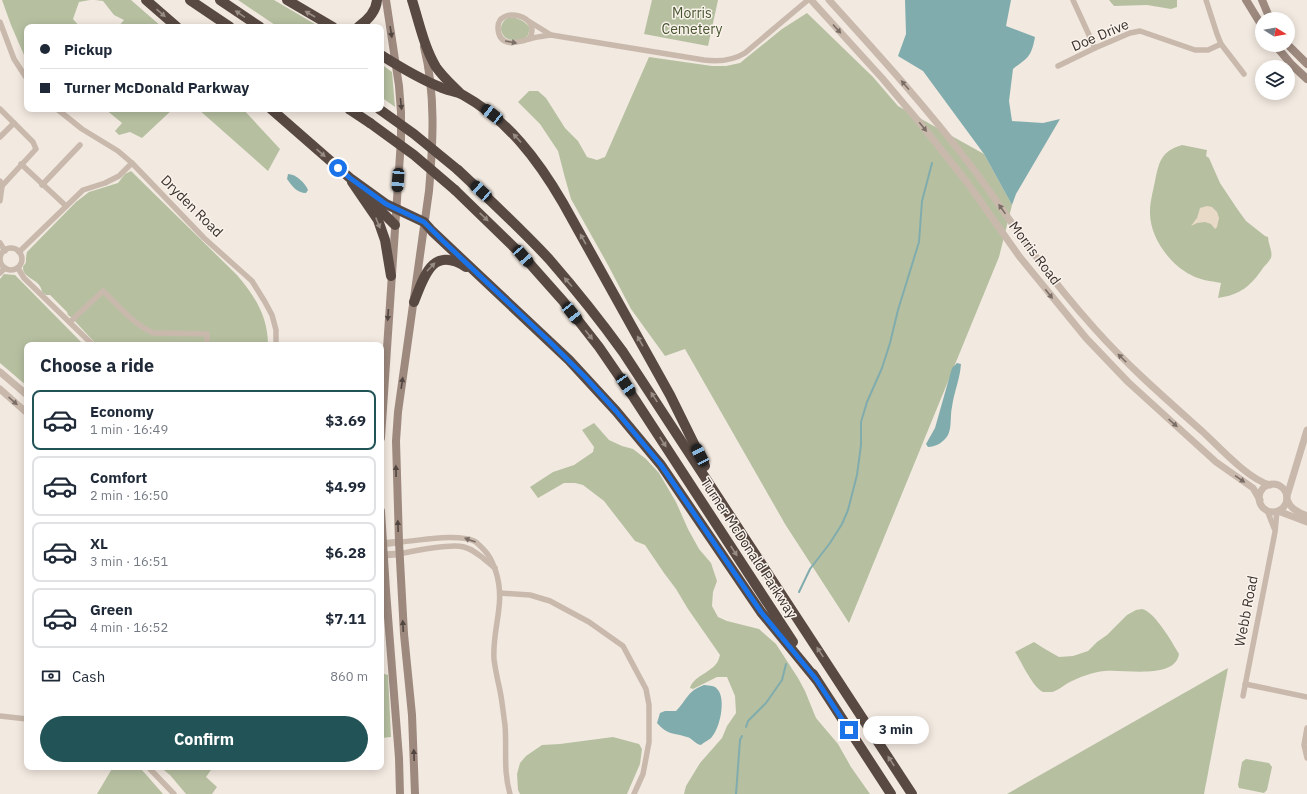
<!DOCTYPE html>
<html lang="en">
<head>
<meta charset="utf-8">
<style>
  body { margin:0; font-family:"IBM Plex Sans",sans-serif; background:#f2f2f3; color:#1f2937; height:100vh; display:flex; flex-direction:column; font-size:15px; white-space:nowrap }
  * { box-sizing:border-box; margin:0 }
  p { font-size:13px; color:#747a83 }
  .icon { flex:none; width:22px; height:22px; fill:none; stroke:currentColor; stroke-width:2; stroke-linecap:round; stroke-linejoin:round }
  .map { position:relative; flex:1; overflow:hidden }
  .sheet { position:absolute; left:24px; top:342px; width:360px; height:428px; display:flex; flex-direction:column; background:#fff; border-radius:8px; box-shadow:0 2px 10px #0003 }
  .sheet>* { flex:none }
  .guide { position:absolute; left:24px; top:24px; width:360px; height:88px; border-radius:8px; box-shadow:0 2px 10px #0003; display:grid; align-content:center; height:88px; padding:0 16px; background:#fff }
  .needle { width:26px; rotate:101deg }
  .buttons { position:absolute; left:1255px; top:12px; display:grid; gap:8px }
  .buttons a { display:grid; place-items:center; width:40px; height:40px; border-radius:50%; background:#fff; box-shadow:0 2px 10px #0003; font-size:20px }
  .end { position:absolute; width:18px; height:18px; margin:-9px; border:5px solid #1a73e8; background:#fff; box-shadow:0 0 0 2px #fff }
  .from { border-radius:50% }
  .bubble { position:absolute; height:28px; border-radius:14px; background:#fff; box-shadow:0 2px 10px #0003; font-size:13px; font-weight:700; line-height:28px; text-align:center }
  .car { position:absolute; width:12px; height:24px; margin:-12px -6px; border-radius:5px; box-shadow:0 0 3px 1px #0007; background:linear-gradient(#222 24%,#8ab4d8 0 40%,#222 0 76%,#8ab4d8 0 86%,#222 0) }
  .guide b { display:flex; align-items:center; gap:14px; height:38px; font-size:15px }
  .guide b+b { border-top:1px solid #e0e1e3 }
  .guide i { width:10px; height:10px; background:#1f2937 }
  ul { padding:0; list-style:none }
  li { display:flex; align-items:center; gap:12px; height:60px; margin:0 8px 6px; padding:0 8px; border:2px solid #e0e1e3; border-radius:8px }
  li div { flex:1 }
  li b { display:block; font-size:15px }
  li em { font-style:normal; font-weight:700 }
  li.current { border-color:#225457 }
  li>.icon { width:36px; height:36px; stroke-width:1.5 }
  h2 { padding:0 16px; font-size:18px; line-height:48px }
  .pay { display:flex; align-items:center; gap:10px; height:44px; padding:0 16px; font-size:15px }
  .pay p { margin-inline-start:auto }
  .primary-button { display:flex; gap:8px; margin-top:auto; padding:8px 16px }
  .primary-button a { flex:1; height:46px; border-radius:24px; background:#225457; color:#fff; font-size:16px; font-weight:700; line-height:46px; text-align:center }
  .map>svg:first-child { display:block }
  .green { fill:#b6c0a1 }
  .plaza { fill:#e9dac8 }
  .water { fill:#81acad }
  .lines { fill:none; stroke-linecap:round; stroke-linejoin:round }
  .stream { stroke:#81acad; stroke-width:2 }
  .minor { stroke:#c9b9ac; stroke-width:5.5 }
  .tertiary { stroke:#c9b9ac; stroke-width:7 }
  .secondary { stroke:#9d897e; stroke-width:8 }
  .motorway { stroke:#584942; stroke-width:10 }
  .motorway-bridge { stroke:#584942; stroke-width:10 }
  .oneway { fill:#988d86 }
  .oneway2 { fill:#796d65 }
  .oneway3 { fill:#514640 }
  .route { stroke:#1a73e8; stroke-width:5 }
  .labels { text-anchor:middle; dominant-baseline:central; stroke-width:3; stroke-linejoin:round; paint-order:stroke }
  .park-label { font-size:14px; fill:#485530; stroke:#f9f3ec }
  .street-label { font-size:14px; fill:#382f2b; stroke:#f9f3ec }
</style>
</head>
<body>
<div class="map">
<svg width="1307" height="794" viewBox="0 0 1307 794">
  <rect width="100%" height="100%" fill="#f2e9e0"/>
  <g class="green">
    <polygon points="2,0 90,0 79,2 73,19 80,27 27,27 27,62 11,25"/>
    <polygon points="95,0 131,0 162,27 118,27 124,20 114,15 103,1"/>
    <polygon points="238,0 274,0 320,27 278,27"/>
    <polygon points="652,0 718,0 708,46 644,34"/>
    <polygon points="1109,0 1177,0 1177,7 1171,9 1147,5 1114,6"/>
    <polygon points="807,13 873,77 898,106 984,154 1012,205 999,257 849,623 785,524 685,349 665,356 631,309 608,265 571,199 565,178 558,151 540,124 518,102 529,91 538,91 546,98 565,128 578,141 587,157 597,160 605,157 649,57 712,66 726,66 740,63 782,29"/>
    <path d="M509,17C518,18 524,20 530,28C529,30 529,32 528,35C525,41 511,41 506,38C498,31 500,22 509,17Z"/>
    <polygon points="381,64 392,72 395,107 381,97"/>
    <polygon points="105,109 173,109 142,138 130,132 119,135 115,131 122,123"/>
    <polygon points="198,109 243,109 280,149 268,171"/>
    <path d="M1182,145L1207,150L1206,156L1209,158L1220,183L1238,210L1246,221L1265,236L1268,237C1268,244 1273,251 1271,258C1269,262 1265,265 1263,268C1251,286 1240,295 1218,298L1221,283C1210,281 1200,280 1191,275C1169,264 1149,236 1150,211C1150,202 1153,191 1155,181C1159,162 1161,151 1182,145Z"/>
    <path d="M131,171L237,275C255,296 268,317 268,345H97L72,318L68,315L67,312L50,295H46L42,292C41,279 23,279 23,268C23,265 25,265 26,262C26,259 26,255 27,252L76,202L89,192L118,183L125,174Z"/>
    <polygon points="4,274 15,275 84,345 27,345 27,386 0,363 0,279"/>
    <path d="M594,423L609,440L622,446L633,449L646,459L659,473L676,502L688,529L699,549L711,563L717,581L713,592L712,606L718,617L727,621L759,629L776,644L798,678L805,691L816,718L838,744L851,767L870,794H684L686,786L700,763L722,738L727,726L736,713L735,696L727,677H717L693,689L690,688C693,677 709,673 716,664C718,662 719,658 720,655L688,609L676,589L664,573L645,545L635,541L604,501L583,485L575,483H564L538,498L530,487L553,472L574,465L593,452L594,447L582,430Z"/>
    <path d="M1142,609C1155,612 1172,642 1179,654C1175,680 1124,669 1105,671C1092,672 1080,677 1068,683C1063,686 1057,691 1052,692C1050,692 1045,692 1043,692C1033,688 1021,661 1015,652L1034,642L1045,649L1059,657L1073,656L1088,651L1097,642L1107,635L1127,615L1136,610Z"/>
    <polygon points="1228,668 1204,794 1007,794"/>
    <polygon points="381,672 381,673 388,675 391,737 381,738"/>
    <polygon points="613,737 639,744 642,749 640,764 627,794 520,794 518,790 517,774 520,763 526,756 542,745 560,744"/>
    <polygon points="1246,759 1269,763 1272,767 1267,790 1264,793 1239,788 1238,785 1242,762"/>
    <polygon points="113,767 135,767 142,770 163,794 97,794"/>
    <polygon points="160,767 213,767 206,777 217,787 212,794 186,794 170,775"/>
  </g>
  <polygon class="plaza" points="1207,206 1212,207 1217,212 1219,218 1217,227 1215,229 1211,224 1205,222 1197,223 1191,226 1197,218 1200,208"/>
  <g class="water">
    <path d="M905,0H1011L1006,26L1035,37C1031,58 1028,57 1013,69L1009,101L1012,121L1043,123L1060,119L1016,194L1012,205L984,154L923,71L898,56L906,34Z"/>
    <path d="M288,174C296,174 305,183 308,190L306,193C297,193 292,186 287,179Z"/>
    <path d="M957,363L961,364C960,379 954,392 952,407C950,415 952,427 948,435C944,442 936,447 928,447L926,444L935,428L952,368Z"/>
    <path d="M704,685C710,686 715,685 718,690C726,700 720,729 711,738C709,740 704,742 701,745C695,744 692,738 687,737C672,732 669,736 657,723L660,713L665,711H676C687,700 687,691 704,685Z"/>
  </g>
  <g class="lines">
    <g class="stream">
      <polyline points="799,592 810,569 830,543 842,524 848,510 857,475 861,445 861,422 867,402 882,368 890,343 898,310 919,242 922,201 932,163"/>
      <polyline points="746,727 748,721 766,703 782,680 786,664"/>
      <polyline points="736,794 740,740 742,736"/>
    </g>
    <g class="minor">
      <polyline points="1073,0 1095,48"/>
      <polyline points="1206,0 1217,34 1221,44 1244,74"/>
      <polyline points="0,22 14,59 27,79"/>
      <path d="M530,22L551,35L704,60C719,62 732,61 745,53L808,0"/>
      <path d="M529,39C544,15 497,5 498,28C499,48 517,43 529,39C536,37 544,36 551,35"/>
      <polyline points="1058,66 1095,48 1130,33 1140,31 1195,50 1208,50 1221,44"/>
      <polyline points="0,109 33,142 36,149 2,186"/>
      <polyline points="57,109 82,129 118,151 132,163 204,238 252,281 265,302 272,315 276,330 276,345"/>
      <polyline points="0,137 14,123"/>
      <polyline points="21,164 66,206"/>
      <polyline points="0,181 2,186 0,201"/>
      <polyline points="42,185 80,145"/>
      <polyline points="0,243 5,251"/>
      <circle cx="11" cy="259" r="11"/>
      <polyline points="19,252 83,190 105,183 119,176 132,163"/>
      <polyline points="18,268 24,278 93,345"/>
      <polyline points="0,273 5,268"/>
      <path d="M70,322L103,291C119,306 133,324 153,333L207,334V345"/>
      <polyline points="1267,510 1274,528"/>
      <path d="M399,542C419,541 456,533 474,541C478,543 481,547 485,551C491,557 493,564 496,572C506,604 492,628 494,659C495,668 497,677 499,686C502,698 503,712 505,725C507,748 503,771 510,794"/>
      <path d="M399,554C414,551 451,543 464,547C476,550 486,561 495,568"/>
      <polyline points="500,593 530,595 550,601 589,622 623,646 646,689 649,705 649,742 643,774 634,794"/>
      <polyline points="1245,684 1307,697"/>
      <polyline points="1243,696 1275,532 1277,511"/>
      <polyline points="0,716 27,719"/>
      <polyline points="1307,728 1304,745 1307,758"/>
      <polyline points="148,767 174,794"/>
    </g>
    <g class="tertiary">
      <polyline points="811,0 882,78 920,123 969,185 1019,256 1086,338 1128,382 1216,462 1253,488 1260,500"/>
      <path d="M829,0C878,54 927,108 971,166C988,188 1003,211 1019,233C1042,266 1068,299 1095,329C1128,366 1166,399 1203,432C1219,447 1249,480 1270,485"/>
      <polyline points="0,372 27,395"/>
      <polyline points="0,389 27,413"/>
      <circle cx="1273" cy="498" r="14"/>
      <polyline points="1287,496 1307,430"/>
      <path d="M1287,499C1290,509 1298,512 1307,516"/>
      <polyline points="1278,511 1307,522"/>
      <polyline points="381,544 399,542"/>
      <polyline points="381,555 399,554"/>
    </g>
    <g class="secondary">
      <polyline points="1246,0 1262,26"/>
      <polyline points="1262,0 1270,19"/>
      <polyline points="1275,45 1292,65 1307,79"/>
      <polyline points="1288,45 1307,64"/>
      <polyline points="381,438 401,140 401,112 399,86 386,0"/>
      <polyline points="381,511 386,591 399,758 400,794"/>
      <path d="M415,794L412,715L404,634L399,542L396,441L398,412L429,191C433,143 436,94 424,47"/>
    </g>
    <g class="motorway">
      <polyline points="146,0 177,27"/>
      <polyline points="190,0 230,27"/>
      <polyline points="220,0 260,27"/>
      <polyline points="287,0 333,27"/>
      <path d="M412,0C419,22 424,47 436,67C443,77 451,84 459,92"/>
      <path d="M358,27C368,20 376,12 377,0"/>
      <path d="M381,55C400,67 420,79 440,87C447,91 456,91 463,95C508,120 538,160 563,203L670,395L705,466"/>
      <polyline points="271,109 350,178 386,204 424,222 432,231 569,360 616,411 661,465 761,612 816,679"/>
      <polyline points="349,109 370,123"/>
      <path d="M458,170C489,199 520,228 549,259C575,289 600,320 623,352L912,794"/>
      <polyline points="352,182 378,220 385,240 391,276"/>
      <polyline points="455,190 523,256 563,301 599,347 634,398 793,642"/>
      <polyline points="372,198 375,205 395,225"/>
      <path d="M414,302C424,277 432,245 466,267"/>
      <polyline points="813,674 891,794"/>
    </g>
    <g class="motorway-bridge">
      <polyline points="379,109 414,134 458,170"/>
      <polyline points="370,123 414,155 455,190"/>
    </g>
  </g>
  <defs><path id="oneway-solid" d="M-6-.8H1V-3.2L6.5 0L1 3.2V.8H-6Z"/></defs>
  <g class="oneway">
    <use href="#oneway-solid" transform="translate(161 13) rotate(41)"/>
    <use href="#oneway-solid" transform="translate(240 14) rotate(-146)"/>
    <use href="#oneway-solid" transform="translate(310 14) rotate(-150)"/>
    <use href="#oneway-solid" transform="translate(517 138) rotate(-133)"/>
    <use href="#oneway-solid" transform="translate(321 153) rotate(41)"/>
    <use href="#oneway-solid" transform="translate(484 217) rotate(43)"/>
    <use href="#oneway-solid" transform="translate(378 223) rotate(68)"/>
    <use href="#oneway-solid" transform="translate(583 239) rotate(-119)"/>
    <use href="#oneway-solid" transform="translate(431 267) rotate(-46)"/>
    <use href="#oneway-solid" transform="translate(568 282) rotate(-131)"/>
    <use href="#oneway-solid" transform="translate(589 335) rotate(52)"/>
    <use href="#oneway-solid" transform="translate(640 341) rotate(-119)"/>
    <use href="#oneway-solid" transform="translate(654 397) rotate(-123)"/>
    <use href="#oneway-solid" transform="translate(663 442) rotate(57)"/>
    <use href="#oneway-solid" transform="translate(734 551) rotate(57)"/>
    <use href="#oneway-solid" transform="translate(820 652) rotate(-123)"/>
    <use href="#oneway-solid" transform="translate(891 761) rotate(-123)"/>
  </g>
  <g class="oneway2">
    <use href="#oneway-solid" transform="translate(837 29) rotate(48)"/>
    <use href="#oneway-solid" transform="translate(511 42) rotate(10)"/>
    <use href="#oneway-solid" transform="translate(905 85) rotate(-131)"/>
    <use href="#oneway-solid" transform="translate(923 127) rotate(51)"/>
    <use href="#oneway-solid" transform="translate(1002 209) rotate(-125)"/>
    <use href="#oneway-solid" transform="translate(1049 294) rotate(52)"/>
    <use href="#oneway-solid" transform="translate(1122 358) rotate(-135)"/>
    <use href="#oneway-solid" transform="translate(13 401) rotate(42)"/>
    <use href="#oneway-solid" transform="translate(1173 423) rotate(42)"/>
    <use href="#oneway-solid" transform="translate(1240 479) rotate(34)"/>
    <use href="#oneway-solid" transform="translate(470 540) rotate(-160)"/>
  </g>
  <g class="oneway3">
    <use href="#oneway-solid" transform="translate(391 32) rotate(81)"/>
    <use href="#oneway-solid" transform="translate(401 104) rotate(84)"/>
    <use href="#oneway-solid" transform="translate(388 315) rotate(94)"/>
    <use href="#oneway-solid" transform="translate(402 383) rotate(-82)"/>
    <use href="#oneway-solid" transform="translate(396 471) rotate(-91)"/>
    <use href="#oneway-solid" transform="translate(398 526) rotate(-92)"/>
    <use href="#oneway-solid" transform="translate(403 626) rotate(-93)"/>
    <use href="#oneway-solid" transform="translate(414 755) rotate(-92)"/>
  </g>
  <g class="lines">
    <polyline class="route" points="338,168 350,178 386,204 424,222 443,241 550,342 585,377 616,411 661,465 761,612 816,679 849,730"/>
  </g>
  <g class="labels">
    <g class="park-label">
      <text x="692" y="13">Morris<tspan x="692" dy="16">Cemetery</tspan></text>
    </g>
    <g class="street-label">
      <text transform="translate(1100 35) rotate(-23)">Doe Drive</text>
      <text transform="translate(192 206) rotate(45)">Dryden Road</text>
      <text transform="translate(1035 253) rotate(53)">Morris Road</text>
      <text transform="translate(749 548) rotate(57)">Turner McDonald Parkway</text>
      <text transform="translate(1246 611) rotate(-79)">Webb Road</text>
    </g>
  </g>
</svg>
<div class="buttons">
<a><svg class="needle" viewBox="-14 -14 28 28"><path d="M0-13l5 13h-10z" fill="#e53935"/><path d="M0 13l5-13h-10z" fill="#747a83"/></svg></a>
<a><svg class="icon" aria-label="layers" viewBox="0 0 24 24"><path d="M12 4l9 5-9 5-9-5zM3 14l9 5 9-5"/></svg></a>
</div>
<i class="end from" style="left:338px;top:168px"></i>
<i class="end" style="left:849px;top:730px"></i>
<div class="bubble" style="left:863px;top:716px;width:66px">3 min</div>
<i class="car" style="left:492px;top:114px;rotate:308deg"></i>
<i class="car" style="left:398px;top:180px;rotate:184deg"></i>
<i class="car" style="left:481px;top:191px;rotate:312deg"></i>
<i class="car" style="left:523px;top:256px;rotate:139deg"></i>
<i class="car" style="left:572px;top:313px;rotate:142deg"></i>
<i class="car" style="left:626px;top:385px;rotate:146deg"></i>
<i class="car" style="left:700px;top:455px;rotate:333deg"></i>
<div class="guide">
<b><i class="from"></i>Pickup</b>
<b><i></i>Turner McDonald Parkway</b>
</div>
<section class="sheet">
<h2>Choose a ride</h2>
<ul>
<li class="current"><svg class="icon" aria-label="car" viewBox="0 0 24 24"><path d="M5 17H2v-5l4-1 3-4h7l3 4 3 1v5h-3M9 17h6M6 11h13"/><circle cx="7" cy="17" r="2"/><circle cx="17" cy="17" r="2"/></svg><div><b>Economy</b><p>1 min · 16:49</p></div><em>$3.69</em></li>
<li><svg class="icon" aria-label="car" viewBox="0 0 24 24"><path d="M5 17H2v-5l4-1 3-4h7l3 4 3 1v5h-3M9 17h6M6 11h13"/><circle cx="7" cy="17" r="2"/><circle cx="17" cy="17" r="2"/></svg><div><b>Comfort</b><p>2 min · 16:50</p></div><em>$4.99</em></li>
<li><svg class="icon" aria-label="car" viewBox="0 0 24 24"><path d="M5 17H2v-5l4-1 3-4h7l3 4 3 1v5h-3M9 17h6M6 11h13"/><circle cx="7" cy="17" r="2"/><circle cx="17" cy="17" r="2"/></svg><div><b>XL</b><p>3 min · 16:51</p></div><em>$6.28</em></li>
<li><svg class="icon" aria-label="car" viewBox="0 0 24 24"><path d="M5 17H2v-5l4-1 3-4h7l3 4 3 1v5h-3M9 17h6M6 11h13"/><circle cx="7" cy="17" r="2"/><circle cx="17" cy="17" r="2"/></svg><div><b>Green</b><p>4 min · 16:52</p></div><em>$7.11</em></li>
</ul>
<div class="pay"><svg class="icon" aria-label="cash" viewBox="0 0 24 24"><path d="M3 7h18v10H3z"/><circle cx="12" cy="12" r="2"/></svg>Cash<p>860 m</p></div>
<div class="primary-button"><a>Confirm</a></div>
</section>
</div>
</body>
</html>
